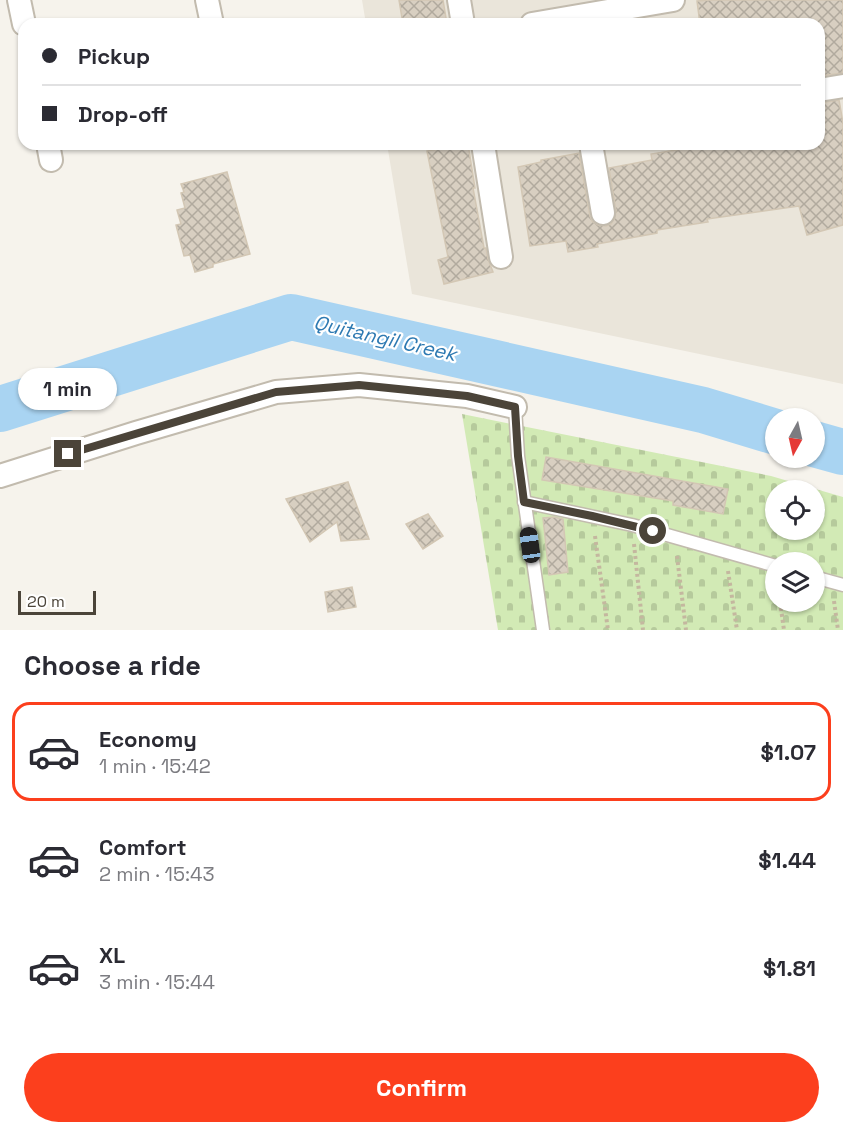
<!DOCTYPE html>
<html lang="en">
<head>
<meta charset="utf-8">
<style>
  body { margin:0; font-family:"Space Grotesk",sans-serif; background:#f7f7f7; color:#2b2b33; height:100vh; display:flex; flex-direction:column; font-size:22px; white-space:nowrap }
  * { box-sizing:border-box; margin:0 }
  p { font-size:20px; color:#7c7c81 }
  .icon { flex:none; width:33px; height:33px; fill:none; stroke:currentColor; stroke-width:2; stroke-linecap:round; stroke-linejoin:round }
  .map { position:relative; height:630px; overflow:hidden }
  .panel { display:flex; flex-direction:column; background:#fff; flex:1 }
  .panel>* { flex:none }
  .top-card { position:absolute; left:18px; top:18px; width:807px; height:132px; border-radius:18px; box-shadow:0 2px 4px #0004; display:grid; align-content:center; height:132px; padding:0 24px; background:#fff }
  .needle { width:39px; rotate:188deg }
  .tools { position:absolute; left:765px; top:408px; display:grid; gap:12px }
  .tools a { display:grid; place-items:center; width:60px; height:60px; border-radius:50%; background:#fff; box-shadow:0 2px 4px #0004; font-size:30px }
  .scale { position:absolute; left:18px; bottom:15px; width:78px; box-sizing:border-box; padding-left:6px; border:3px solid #4b4439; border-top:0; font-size:16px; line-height:21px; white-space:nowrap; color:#4b4439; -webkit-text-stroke:4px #fff; paint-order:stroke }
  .end { position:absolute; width:27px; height:27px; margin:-14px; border:8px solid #4b4439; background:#fff; box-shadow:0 0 0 3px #fff }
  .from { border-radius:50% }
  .bubble { position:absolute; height:42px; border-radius:21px; background:#fff; box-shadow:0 2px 4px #0004; font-size:20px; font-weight:700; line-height:42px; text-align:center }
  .car { position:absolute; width:18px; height:36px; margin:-18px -9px; border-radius:8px; box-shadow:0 0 4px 2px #0007; background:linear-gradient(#222 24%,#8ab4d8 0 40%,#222 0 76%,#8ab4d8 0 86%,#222 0) }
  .top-card b { display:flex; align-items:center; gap:21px; height:57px; font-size:22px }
  .top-card b+b { border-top:2px solid #e1e1e2 }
  .top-card i { width:15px; height:15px; background:#2b2b33 }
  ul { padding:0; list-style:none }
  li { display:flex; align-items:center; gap:18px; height:99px; margin:0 12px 9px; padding:0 12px; border:3px solid transparent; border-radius:18px }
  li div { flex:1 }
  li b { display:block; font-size:22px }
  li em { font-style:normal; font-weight:700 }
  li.selected { border-color:#fc3f1d }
  li>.icon { width:54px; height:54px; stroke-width:1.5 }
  h2 { padding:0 24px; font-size:27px; line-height:72px }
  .action { display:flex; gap:12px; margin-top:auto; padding:12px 24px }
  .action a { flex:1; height:69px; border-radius:36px; background:#fc3f1d; color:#fff; font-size:24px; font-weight:700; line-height:69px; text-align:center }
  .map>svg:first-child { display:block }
  .residential { fill:#eae5da }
  .cemetery { fill:url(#cemetery-stones); fill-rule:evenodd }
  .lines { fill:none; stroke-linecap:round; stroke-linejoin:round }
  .river { stroke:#a9d4f2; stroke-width:46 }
  .building { fill:url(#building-cross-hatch); stroke:#d3c7b4; stroke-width:1.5 }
  .service-casing { stroke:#c2bbae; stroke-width:15 }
  .minor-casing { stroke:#c2bbae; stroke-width:26 }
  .path { stroke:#c4b79f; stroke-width:4; stroke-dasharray:3 3; stroke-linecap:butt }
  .service { stroke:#fff; stroke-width:12 }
  .minor { stroke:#fff; stroke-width:22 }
  .route { stroke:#4b4439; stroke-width:8 }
  .labels { text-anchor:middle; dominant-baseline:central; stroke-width:4.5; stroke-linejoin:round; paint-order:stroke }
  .water-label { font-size:20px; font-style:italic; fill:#2e7ab2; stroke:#fff }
</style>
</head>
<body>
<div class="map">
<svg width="843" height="630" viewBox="0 0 843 630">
  <defs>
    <pattern id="cemetery-stones" width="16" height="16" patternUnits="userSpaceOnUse" patternTransform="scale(1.5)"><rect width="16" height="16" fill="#d2eab5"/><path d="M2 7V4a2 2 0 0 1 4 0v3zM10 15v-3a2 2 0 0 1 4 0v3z" fill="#b6ca9c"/></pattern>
    <pattern id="building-cross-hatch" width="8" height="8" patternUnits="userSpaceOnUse" patternTransform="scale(1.5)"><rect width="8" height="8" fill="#d8cfc1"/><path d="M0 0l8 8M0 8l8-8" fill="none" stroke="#b1aa9e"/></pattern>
  </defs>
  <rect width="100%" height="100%" fill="#f6f3ec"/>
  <polygon class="residential" points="362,0 843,0 843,384 412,294 387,144 819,144 819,24 366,24"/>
  <path class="cemetery" d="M462,414L771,476L843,497V630H498ZM776,490H814V530H776ZM776,562H814V602H776Z"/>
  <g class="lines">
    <g class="river">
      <polyline points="0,409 291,317 703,410 776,432"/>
      <polyline points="814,444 843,452"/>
    </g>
  </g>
  <g class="building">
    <polygon points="399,0 443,0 447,24 403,24"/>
    <polygon points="710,0 843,0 843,73 819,76 819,24 700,24 697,1"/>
    <polygon points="839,100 843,123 843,225 807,235 799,206 707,219 708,222 657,230 657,233 597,244 598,247 568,252 566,241 530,246 518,167 541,162 541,160 579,153 590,216 592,221 598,225 606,226 611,224 615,218 616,211 609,168 652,160 651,154 713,144 819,144 819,103"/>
    <polygon points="468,144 475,188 473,188 484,248 486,248 488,259 493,272 444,284 438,260 448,257 427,151"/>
    <polygon points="227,172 250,254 213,264 213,267 195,272 190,255 184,256 176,225 181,224 177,210 185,208 181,193 184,192 181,184"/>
    <polygon points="546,457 728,489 723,514 673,505 673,501 542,480"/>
    <polygon points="348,482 369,539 341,541 337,522 310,542 286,499"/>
    <polygon points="428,514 443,536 423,549 406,524"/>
    <polygon points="554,517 563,519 568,572 549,575 543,518"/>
    <polygon points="352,587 356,607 328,612 325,592"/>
  </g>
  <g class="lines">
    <defs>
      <g id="service">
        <polyline points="515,407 518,456 543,630"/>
        <polyline points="524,502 632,525 776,566"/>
        <polyline points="814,577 843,585"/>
      </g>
      <g id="minor">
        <polyline points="19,0 24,24"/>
        <polyline points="207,0 212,24"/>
        <polyline points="459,0 463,24"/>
        <polyline points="532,24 673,0"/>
        <polyline points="819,90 843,86"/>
        <polyline points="48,144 51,160"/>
        <polyline points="483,144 501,257"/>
        <polyline points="591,144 603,213"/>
        <polyline points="0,476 136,433 276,392 359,385 467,396 515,407"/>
      </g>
    </defs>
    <use href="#service" class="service-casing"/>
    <use href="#minor" class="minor-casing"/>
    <g class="path">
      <polyline points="595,536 608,630"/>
      <polyline points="634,544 643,630"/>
      <polyline points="677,556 686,630"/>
      <polyline points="728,571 737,630"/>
      <polyline points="834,601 838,630"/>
      <polyline points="780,602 784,630"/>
    </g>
    <use href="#service" class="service"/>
    <use href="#minor" class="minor"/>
  </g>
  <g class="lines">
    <polyline class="route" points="68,454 276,392 359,385 467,396 515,407 518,456 524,502 592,516 653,531"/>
  </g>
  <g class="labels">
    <g class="water-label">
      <text transform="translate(385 338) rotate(13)">Quitangil Creek</text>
    </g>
  </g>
</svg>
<div class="tools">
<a><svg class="needle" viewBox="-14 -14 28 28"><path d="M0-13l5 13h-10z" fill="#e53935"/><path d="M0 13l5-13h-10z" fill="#7c7c81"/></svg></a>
<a><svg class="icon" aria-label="locate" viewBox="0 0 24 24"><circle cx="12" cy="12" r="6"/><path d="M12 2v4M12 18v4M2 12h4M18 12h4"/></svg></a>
<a><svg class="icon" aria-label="layers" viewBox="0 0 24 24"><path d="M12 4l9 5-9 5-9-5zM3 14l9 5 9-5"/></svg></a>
</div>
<div class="scale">20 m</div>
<i class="end from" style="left:653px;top:531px"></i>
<i class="end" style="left:68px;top:454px"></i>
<div class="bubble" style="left:18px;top:368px;width:99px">1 min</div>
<i class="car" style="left:530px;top:545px;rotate:352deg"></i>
<div class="top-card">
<b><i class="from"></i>Pickup</b>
<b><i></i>Drop-off</b>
</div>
</div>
<section class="panel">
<h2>Choose a ride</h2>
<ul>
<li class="selected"><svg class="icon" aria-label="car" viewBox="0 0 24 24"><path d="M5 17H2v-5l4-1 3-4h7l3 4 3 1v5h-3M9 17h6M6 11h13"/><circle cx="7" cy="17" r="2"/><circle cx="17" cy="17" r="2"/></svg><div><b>Economy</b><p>1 min · 15:42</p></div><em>$1.07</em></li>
<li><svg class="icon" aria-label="car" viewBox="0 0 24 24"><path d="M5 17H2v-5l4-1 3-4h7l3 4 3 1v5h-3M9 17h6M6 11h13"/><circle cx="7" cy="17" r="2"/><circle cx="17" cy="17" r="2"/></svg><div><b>Comfort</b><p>2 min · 15:43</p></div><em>$1.44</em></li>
<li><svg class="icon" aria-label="car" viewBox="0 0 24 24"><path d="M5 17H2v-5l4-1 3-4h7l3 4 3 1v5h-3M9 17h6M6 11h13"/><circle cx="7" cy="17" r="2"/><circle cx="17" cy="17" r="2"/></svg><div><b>XL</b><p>3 min · 15:44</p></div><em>$1.81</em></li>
</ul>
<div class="action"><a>Confirm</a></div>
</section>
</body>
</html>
